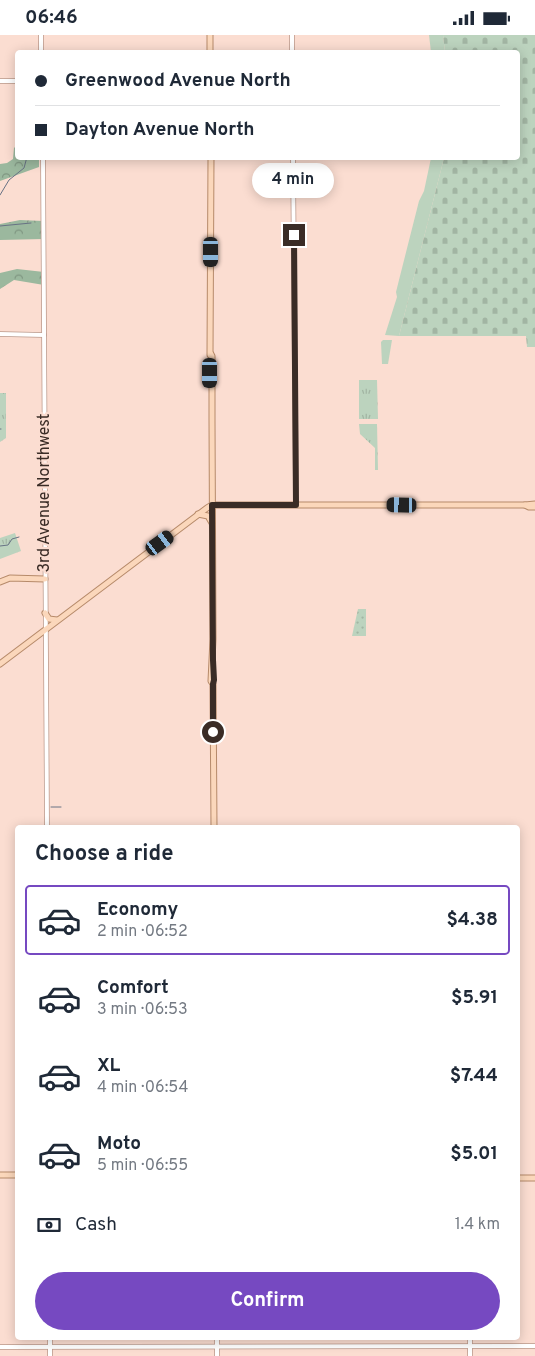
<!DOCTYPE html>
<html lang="en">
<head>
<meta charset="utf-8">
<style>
  body { margin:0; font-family:Overpass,sans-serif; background:#f6f6f7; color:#1f2937; height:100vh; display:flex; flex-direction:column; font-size:19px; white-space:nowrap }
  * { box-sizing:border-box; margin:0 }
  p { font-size:16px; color:#747a83 }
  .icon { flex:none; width:28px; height:28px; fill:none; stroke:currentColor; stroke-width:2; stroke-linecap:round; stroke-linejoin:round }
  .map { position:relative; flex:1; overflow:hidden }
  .side { position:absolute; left:15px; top:790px; width:505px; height:515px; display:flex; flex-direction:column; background:#fff; border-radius:5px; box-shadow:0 2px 12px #0003 }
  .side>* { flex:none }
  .hud { position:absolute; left:15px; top:15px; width:505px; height:110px; border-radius:5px; box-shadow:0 2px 12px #0003; display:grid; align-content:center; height:110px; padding:0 20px; background:#fff }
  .end { position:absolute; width:22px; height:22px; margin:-11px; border:6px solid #3a2c26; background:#fff; box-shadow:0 0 0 2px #fff }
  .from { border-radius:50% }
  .bubble { position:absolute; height:35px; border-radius:18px; background:#fff; box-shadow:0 2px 12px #0003; font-size:16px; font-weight:700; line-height:35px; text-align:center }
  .car { position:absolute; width:15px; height:30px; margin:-15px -8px; border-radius:6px; box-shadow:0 0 4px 1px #0007; background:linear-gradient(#222 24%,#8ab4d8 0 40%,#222 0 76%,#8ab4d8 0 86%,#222 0) }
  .hud b { display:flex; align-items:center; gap:18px; height:48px; font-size:19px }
  .hud b+b { border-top:1px solid #e0e1e3 }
  .hud i { width:12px; height:12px; background:#1f2937 }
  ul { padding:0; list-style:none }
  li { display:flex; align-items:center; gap:15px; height:70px; margin:0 10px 8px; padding:0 10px; border:2px solid transparent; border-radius:5px }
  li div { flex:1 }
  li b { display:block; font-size:19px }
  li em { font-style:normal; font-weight:700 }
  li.current { border-color:#7649c1 }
  li>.icon { width:45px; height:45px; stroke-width:1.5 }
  h2 { padding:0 20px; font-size:22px; line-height:60px }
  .pay { display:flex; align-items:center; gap:12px; height:55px; padding:0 20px; font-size:19px }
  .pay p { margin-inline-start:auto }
  .primary-button { display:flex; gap:10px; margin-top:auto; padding:10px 20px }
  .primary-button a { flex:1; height:58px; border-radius:30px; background:#7649c1; color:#fff; font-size:20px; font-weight:700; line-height:58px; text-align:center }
  .status { display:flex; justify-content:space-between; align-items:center; height:35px; padding:0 25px; background:#fff; direction:ltr }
  .status svg { height:14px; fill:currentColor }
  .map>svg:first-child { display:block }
  .grass { fill:#bcd3be }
  .forest { fill:url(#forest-crowns) }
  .cemetery { fill:url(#cemetery-stones) }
  .park { fill:url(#park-tufts) }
  .garden { fill:url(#garden-dots) }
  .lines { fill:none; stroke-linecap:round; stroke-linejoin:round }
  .stream { stroke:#687284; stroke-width:1 }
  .minor-casing { stroke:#bb998b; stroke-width:5.5 }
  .major-casing { stroke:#b68a6a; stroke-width:7 }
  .minor { stroke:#fff; stroke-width:4 }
  .major { stroke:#fbd7bb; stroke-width:5 }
  .route { stroke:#3a2c26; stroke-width:6 }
  .labels { text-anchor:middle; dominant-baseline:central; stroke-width:4.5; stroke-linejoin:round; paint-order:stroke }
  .street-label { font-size:16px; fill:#3a2c26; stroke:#fbddd1 }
</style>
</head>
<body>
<div class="status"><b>06:46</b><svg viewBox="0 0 49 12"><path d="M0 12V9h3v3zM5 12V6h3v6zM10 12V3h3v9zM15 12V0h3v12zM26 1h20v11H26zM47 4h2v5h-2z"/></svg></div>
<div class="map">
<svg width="535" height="1321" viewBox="0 0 535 1321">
  <defs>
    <pattern id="forest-crowns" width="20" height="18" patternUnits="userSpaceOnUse" patternTransform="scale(1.25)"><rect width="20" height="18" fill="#9bb89e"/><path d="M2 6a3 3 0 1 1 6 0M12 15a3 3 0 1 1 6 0" fill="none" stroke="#7f9681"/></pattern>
    <pattern id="cemetery-stones" width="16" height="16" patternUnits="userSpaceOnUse" patternTransform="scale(1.25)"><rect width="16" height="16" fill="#bcd3be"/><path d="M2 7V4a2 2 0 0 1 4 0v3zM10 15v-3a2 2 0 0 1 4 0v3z" fill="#a2b5a3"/></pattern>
    <pattern id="park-tufts" width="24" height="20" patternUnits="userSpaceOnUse" patternTransform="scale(1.25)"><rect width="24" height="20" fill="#bcd3be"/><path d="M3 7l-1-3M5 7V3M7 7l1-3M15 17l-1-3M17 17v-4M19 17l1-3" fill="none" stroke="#a2b5a3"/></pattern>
    <pattern id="garden-dots" width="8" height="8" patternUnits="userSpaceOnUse" patternTransform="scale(1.25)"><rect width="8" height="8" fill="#bcd3be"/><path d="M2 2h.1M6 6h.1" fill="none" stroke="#a2b5a3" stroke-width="1.8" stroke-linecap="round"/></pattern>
  </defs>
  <rect width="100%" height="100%" fill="#fbddd1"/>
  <g class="grass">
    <polygon points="429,0 443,0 445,17 431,17"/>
    <polygon points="431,123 444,123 399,301 385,300 397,262 396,257 399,245 419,166 424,156"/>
    <polygon points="383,305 392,305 388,329 382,329 381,307"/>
  </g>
  <g class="forest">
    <polygon points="17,105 18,122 39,123 39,132 0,146 0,129 7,128 13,124 14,113 17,110"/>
    <polygon points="20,185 43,186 44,204 0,205 0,189"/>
    <polygon points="17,234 44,237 44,250 14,245 0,254 0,238"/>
  </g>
  <polygon class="cemetery" points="443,0 535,0 535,312 527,312 526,301 399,301 444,123 518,122 518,18 445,17"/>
  <g class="park">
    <polygon points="359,345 377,345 378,384 359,384"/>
    <polygon points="0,358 6,358 6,403 0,407"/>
    <polygon points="359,389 377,389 378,435 375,435 375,413 360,399"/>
    <polygon points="15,498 21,516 0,524 0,503"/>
  </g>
  <polygon class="garden" points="358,574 366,574 366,601 352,601"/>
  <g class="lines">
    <g class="stream">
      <polyline points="0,160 9,145 24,133 27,122"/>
      <polyline points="0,191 31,188"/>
      <polyline points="0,394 1,394"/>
      <polyline points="0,511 8,510 12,504 19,502"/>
      <polyline points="51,772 61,772"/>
    </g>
    <defs>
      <g id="minor">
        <polyline points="41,0 41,18"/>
        <polyline points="292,0 292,18"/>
        <polyline points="0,46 18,46"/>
        <polyline points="43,122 47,792"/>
        <polyline points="293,122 296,470"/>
        <polyline points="0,299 44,300"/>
        <polyline points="217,1302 217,1321"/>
        <polyline points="0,1312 535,1311"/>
        <polyline points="50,1321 50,1302"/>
        <polyline points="470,1321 470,1302"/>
      </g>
      <g id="major">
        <polyline points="210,0 210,18"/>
        <polyline points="211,319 212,321 212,385 213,604 211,646 213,649 214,792"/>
        <polyline points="210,320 211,122"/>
        <polyline points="525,470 535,469"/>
        <polyline points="198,479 208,481 212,488"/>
        <polyline points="0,547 10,543 45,544"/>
        <polyline points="45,578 49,584 57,585"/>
        <polyline points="0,629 207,473 212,470 525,470 529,472 535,472"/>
        <polyline points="0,1140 18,1140"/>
        <polyline points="518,1143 535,1143"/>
      </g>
    </defs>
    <use href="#minor" class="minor-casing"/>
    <use href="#major" class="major-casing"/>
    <use href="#minor" class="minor"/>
    <use href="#major" class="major"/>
  </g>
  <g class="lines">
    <polyline class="route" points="213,697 213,649 214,645 213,625 212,470 296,470 294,200"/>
  </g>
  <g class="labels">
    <g class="street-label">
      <text transform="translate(45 458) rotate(-90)">3rd Avenue Northwest</text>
    </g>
  </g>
</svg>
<i class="end from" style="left:213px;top:697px"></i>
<i class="end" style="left:294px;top:200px"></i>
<div class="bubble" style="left:252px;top:128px;width:82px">4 min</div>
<i class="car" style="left:211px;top:217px;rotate:180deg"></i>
<i class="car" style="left:210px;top:338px;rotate:180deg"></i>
<i class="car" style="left:402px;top:470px;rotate:271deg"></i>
<i class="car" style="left:160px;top:508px;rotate:54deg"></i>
<div class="hud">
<b><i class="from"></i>Greenwood Avenue North</b>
<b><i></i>Dayton Avenue North</b>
</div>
<section class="side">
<h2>Choose a ride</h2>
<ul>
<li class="current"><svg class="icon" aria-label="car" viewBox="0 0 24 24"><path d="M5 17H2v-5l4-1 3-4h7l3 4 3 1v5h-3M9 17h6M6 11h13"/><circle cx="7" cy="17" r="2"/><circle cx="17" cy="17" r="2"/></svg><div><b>Economy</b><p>2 min · 06:52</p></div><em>$4.38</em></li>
<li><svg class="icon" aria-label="car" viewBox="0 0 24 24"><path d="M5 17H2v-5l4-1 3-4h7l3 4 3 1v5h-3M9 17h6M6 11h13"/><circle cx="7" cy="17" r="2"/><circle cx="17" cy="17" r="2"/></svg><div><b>Comfort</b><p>3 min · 06:53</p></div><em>$5.91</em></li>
<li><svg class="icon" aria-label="car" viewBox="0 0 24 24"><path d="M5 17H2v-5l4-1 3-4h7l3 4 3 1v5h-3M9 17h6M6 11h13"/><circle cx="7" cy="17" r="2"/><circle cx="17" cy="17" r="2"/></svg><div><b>XL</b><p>4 min · 06:54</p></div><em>$7.44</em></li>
<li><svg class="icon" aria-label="car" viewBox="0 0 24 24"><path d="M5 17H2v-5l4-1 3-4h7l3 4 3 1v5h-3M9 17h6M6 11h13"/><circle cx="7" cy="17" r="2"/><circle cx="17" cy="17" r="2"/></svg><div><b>Moto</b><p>5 min · 06:55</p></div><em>$5.01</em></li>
</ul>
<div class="pay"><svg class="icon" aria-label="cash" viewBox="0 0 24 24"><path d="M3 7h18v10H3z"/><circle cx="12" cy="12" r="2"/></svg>Cash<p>1.4 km</p></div>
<div class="primary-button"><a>Confirm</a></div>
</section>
</div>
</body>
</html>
